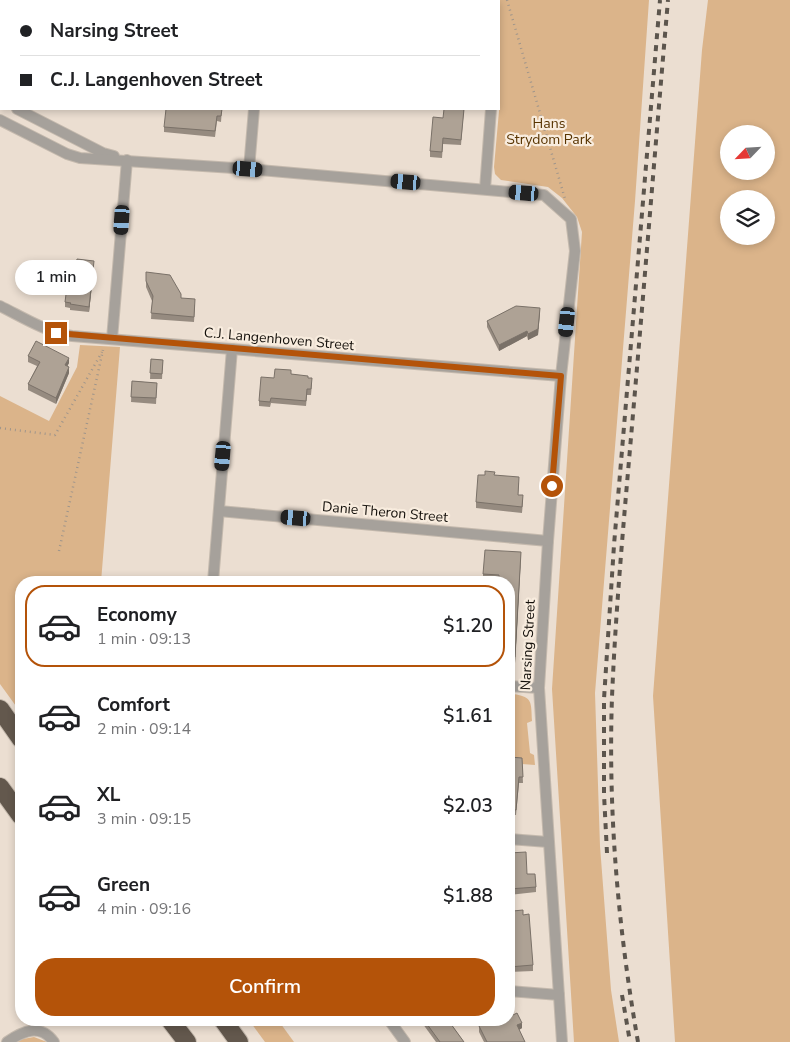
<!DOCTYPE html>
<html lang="en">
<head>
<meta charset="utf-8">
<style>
  body { margin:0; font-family:"Nunito Sans",sans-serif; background:#f6f6f6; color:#202124; height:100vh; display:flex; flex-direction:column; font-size:19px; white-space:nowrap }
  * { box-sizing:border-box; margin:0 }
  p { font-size:16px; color:#757577 }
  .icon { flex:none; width:28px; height:28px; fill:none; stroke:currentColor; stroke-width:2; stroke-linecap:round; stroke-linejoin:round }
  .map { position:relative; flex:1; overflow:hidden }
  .details { position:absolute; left:15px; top:576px; width:500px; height:450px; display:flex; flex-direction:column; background:#fff; border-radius:20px; box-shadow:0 2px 8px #0003 }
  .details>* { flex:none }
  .guide { position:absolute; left:0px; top:0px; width:500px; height:110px; box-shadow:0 2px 8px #0003; display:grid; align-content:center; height:110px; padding:0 20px; background:#fff }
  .needle { width:32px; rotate:245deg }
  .fabs { position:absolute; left:720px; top:125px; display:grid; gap:10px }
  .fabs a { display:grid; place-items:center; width:55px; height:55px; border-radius:50%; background:#fff; box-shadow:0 2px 8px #0003; font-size:25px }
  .end { position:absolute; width:22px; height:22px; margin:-11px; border:6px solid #b45309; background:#fff; box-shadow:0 0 0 2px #fff }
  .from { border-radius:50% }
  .bubble { position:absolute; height:35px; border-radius:18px; background:#fff; box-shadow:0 2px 8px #0003; font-size:16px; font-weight:600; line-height:35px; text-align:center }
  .car { position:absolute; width:15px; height:30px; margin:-15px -8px; border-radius:6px; box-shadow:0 0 4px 1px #0007; background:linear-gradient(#222 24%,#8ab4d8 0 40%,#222 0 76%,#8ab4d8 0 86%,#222 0) }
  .guide b { display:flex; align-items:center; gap:18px; height:48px; font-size:19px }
  .guide b+b { border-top:1px solid #e0e0e0 }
  .guide i { width:12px; height:12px; background:#202124 }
  ul { padding:9px 0 0; list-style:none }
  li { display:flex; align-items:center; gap:15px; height:82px; margin:0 10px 8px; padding:0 10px; border:2px solid transparent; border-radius:20px }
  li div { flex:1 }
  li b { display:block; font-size:19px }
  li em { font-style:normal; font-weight:600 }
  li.active { border-color:#b45309 }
  li>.icon { width:45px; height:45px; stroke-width:1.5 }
  .cta { display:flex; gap:10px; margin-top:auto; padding:10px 20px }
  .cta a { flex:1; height:58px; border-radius:20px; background:#b45309; color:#fff; font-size:20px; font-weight:600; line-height:58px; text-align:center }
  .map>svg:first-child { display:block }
  .green { fill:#dbb48a; fill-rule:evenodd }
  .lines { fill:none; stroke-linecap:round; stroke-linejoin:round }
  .minor-casing { stroke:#c4b9ad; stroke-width:12 }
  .motorway-casing { stroke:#c4b9ad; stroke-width:20 }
  .path { stroke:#9f958b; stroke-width:2.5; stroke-dasharray:1 4; stroke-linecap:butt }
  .minor { stroke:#a6a19b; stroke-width:10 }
  .motorway { stroke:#63584d; stroke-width:18 }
  .rail { stroke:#5c554d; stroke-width:4; stroke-dasharray:6 6; stroke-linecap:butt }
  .wall { fill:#968b80 }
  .shaded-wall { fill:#7a7168 }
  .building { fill:#aea295; stroke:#7a7168 }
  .route { stroke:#b45309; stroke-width:6 }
  .labels { text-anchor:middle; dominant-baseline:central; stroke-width:4.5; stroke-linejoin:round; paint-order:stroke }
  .park-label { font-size:14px; fill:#583400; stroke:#f8ecde }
  .street-label { font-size:14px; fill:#120e09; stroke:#f8ecde }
</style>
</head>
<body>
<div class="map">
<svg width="790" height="1042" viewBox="0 0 790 1042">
  <rect width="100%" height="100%" fill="#ebded1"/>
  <g class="green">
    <polygon points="489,0 649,0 635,201 595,693 600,846 611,990 619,1042 574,1042 552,689 582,232 577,217 562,198 548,187 501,180 495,174 494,167 500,100 499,1 488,1"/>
    <path d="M708,0H790V1042H675L653,696L702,50ZM729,134H766V171H729ZM729,199H766V236H729Z"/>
    <polygon points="80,345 120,347 101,582 21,582 21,713 0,684 0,396 49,421 77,367"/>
    <path d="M513,694C533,697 531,702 532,721L527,723L530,753L534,755L535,765L509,763V698Z"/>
    <polygon points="249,1020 278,1020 294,1042 265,1042"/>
    <polygon points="34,1037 47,1042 17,1042 23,1039"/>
  </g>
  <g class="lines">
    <defs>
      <g id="minor">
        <polyline points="316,1 317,0"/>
        <polyline points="479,1 479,0"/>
        <polyline points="0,100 1,101"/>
        <polyline points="17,109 103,153 114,156"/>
        <polyline points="0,120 67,154 80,158 249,169 544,195 571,219 575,251 561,376 548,541 539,688 562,1042"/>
        <polyline points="249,169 254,109"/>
        <polyline points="485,189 491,109"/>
        <path d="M0,306C24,318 46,332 72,336L561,376"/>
        <polyline points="112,339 127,160"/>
        <polyline points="219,511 548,541"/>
        <polyline points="213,582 232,349"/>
        <polyline points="509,686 539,688"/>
        <polyline points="509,839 548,842"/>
        <polyline points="509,991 559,995"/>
        <polyline points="389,1020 405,1042"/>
        <path d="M7,1042C23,1031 40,1023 54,1042"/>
      </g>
      <g id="motorway">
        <polyline points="0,709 21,739"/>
        <polyline points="0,787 21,816"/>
        <polyline points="170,1020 187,1042"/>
        <polyline points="223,1020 239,1042"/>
      </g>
    </defs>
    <use href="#minor" class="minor-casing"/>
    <use href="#motorway" class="motorway-casing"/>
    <g class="path">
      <polyline points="354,0 355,1"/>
      <polyline points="507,0 565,199"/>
      <polyline points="0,428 55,435 102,352"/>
      <polyline points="59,551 103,350"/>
    </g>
    <use href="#minor" class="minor"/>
    <use href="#motorway" class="motorway"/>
    <g class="rail">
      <polyline points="607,853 604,794 604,699 614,545 660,0"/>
      <polyline points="622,995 630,1042"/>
      <path d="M638,1042C618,928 608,812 612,697C616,602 625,508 633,414C645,276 656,138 668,0"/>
    </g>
  </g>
  <g class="wall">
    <polygon points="222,109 221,122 217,121 215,137 164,132 164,127"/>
    <polygon points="464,109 461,145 443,144 442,158 430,157 430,151 443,118"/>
    <polygon points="76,264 94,267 89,312 70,310 70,308 65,307 65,302"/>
    <polygon points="146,272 181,298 195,305 194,322 151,319 152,301 146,287"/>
    <polygon points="540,314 538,335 528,340 527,336 499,351 487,327 487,321"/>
    <polygon points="28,356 69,363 67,366 69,373 56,404 28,390 28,384 37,366 28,362"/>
    <polygon points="151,359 163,360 162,379 150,379"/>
    <polygon points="291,374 308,378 312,384 311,395 307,395 306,406 271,403 270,407 259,406 259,401 274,378"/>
    <polygon points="132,381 157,383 156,404 131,402"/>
    <polygon points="495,475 519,483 518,495 523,501 522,513 476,508 476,502"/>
    <polygon points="521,552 515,663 510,666 509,665 509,582 499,580 483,579 483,574"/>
    <polygon points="509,757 522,758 523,783 519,783 516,815 509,815"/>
    <polygon points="509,853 527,874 536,887 536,892 509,895"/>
    <polygon points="513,911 523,915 533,965 533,971 509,972 509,919 511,919 513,916"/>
    <polygon points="513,1015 522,1028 519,1030 525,1042 484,1042 479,1032 479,1026"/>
    <polygon points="420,1020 448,1020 464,1042 436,1042"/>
  </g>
  <g class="shaded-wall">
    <polygon points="94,261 94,267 89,312 89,307"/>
    <polygon points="540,308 538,335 528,340 528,334"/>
    <polygon points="527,331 527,336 499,351 499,345"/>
    <polygon points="69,358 69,363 65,371 65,365"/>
    <polygon points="69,367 69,373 56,404 56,398"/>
    <polygon points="521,558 515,663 510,666 510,660"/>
    <polygon points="522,1023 522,1028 517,1031 517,1025"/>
  </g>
  <g class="building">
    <polygon points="166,109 222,109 221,116 217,116 215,131 164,127"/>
    <polygon points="444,109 464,109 461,140 443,138 442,152 430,151 433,117 443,118"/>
    <polygon points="77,259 94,261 89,307 70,304 71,303 65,302 70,263 76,264"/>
    <polygon points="146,272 170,275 181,294 181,298 195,299 194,317 151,313 153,296 146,281"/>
    <polygon points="516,306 540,308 538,329 528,334 527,331 499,345 487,321"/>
    <polygon points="36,341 69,358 65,365 69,367 56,398 28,384 40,362 28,356"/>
    <polygon points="151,359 163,360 162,374 150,373"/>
    <polygon points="275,369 291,370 291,374 308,376 308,378 312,378 311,389 307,389 306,401 271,398 270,402 259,401 261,377 274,378"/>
    <polygon points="132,381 157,383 156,398 131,397"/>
    <polygon points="485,471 495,472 494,475 519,477 518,495 523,495 522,507 476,502 478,475 485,475"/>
    <polygon points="485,550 521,552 515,657 510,660 509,660 509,582 499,582 499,575 483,574"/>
    <polygon points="509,757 522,758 523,777 519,777 516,810 509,809"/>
    <polygon points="526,852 527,874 535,874 536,887 509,889 509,853"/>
    <polygon points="523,910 523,915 529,914 533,965 509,967 509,919 511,919 511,916 513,916 513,911"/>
    <polygon points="509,1006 513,1015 517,1013 522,1023 517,1025 525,1042 487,1042 479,1026 493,1020 509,1020"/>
    <polygon points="424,1020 448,1020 464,1042 440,1042"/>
  </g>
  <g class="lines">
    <polyline class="route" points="56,333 561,376 552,486"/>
  </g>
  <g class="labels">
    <g class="park-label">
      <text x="549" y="123">Hans<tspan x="549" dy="16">Strydom Park</tspan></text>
    </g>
    <g class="street-label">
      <text transform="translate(279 339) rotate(5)">C.J. Langenhoven Street</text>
      <text transform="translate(385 512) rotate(5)">Danie Theron Street</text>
      <text transform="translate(528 645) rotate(-87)">Narsing Street</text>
    </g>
  </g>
</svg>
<div class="fabs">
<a><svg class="needle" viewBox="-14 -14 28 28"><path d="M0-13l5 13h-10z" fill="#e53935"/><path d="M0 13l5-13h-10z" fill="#757577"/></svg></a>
<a><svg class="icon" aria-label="layers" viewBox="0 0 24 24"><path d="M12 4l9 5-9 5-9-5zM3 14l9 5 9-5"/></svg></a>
</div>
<i class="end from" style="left:552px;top:486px"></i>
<i class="end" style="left:56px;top:333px"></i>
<div class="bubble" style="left:15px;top:260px;width:82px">1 min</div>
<i class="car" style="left:248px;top:169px;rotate:95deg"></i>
<i class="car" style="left:406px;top:182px;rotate:275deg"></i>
<i class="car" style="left:524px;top:193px;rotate:275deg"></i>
<i class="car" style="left:122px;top:220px;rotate:184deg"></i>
<i class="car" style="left:567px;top:322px;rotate:186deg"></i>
<i class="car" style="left:223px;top:456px;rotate:185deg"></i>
<i class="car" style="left:296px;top:518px;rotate:275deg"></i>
<div class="guide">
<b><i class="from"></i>Narsing Street</b>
<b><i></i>C.J. Langenhoven Street</b>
</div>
<section class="details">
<ul>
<li class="active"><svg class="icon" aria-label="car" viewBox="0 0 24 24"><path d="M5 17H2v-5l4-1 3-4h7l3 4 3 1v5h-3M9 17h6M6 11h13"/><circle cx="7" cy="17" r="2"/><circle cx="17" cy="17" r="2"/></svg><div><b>Economy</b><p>1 min · 09:13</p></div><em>$1.20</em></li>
<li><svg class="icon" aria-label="car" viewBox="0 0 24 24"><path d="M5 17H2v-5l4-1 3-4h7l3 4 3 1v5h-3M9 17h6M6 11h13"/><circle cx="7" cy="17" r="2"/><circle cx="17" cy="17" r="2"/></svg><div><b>Comfort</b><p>2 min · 09:14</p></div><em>$1.61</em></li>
<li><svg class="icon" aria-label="car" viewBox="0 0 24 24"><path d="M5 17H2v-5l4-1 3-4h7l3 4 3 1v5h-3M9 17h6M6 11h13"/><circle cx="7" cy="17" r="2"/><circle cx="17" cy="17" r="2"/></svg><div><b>XL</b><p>3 min · 09:15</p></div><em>$2.03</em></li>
<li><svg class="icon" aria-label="car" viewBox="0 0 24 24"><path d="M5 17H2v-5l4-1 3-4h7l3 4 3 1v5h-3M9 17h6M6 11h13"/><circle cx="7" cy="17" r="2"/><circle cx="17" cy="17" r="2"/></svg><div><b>Green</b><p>4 min · 09:16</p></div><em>$1.88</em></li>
</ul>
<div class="cta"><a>Confirm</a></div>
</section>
</div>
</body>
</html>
